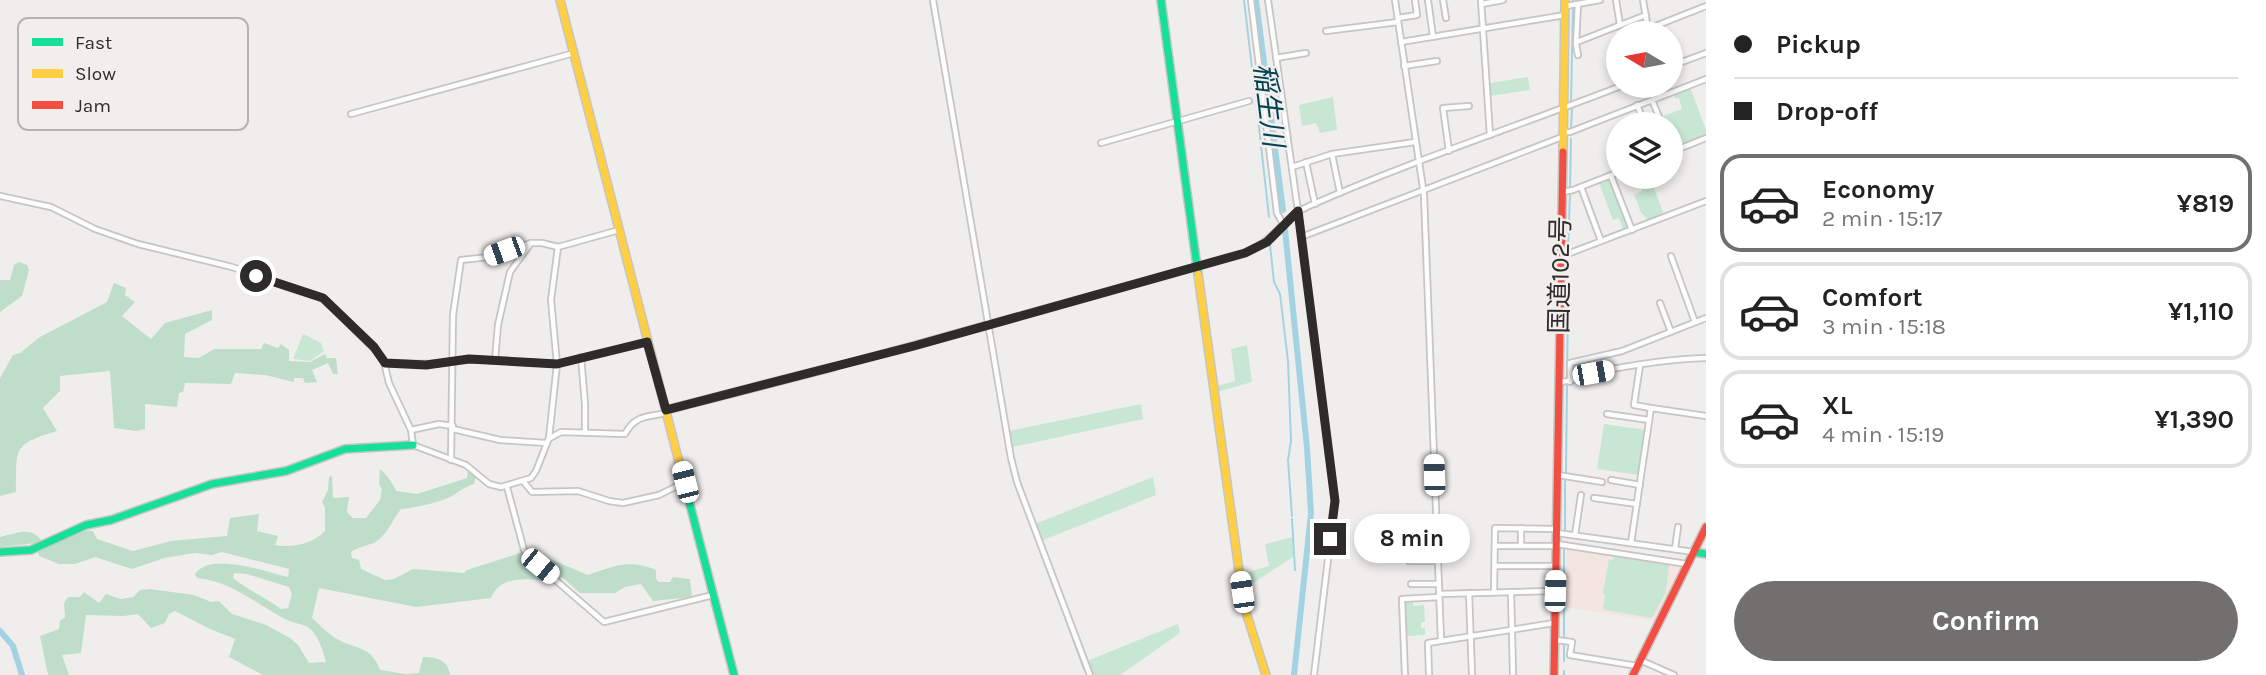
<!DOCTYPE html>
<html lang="en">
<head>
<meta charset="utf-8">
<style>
  body { margin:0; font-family:Karla,"Noto Sans JP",sans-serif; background:#f6f6f6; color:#222; height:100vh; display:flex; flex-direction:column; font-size:26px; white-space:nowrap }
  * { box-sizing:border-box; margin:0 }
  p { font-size:23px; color:#767676 }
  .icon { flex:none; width:38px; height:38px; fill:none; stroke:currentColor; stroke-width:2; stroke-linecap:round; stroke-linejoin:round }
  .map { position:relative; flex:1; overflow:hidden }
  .sheet { display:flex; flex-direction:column; background:#fff; width:560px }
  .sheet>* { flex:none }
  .banner { display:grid; align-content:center; height:154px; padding:0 28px; background:#fff }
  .needle { width:46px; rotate:280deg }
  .controls { position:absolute; left:1606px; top:21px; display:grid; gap:14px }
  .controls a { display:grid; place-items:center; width:77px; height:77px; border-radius:50%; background:#fff; box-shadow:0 4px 10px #0003; font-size:35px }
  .end { position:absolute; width:32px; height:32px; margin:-16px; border:9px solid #2d2c2b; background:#fff; box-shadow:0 0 0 4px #fff }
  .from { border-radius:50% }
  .bubble { position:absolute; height:49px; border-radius:24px; background:#fff; box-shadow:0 4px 10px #0003; font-size:23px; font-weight:700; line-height:49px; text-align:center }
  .car { position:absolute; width:21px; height:42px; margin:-21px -10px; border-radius:9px; box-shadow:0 0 5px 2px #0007; background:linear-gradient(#fff 24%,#345 0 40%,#fff 0 76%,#345 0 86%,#fff 0) }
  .banner b { display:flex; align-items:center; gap:24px; height:66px; font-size:26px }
  .banner b+b { border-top:2px solid #e0e0e0 }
  .banner i { width:18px; height:18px; background:#222 }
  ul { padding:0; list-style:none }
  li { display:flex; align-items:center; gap:21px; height:98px; margin:0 14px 10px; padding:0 14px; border:4px solid #e0e0e0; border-radius:21px }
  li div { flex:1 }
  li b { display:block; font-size:26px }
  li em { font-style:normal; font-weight:700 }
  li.active { border-color:#71706f }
  li>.icon { width:63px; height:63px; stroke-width:1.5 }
  .button { display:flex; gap:14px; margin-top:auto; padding:14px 28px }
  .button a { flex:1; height:80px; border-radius:42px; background:#71706f; color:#fff; font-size:28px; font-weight:700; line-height:80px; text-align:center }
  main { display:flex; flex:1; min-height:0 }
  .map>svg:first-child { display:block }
  .education { fill:#f4e5e0 }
  .green { fill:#c7e6d3 }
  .forest { fill:#bedeca; fill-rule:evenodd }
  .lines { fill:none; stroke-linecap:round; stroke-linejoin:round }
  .stream { stroke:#a3d3e3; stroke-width:2 }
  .river { stroke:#a3d3e3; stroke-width:6 }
  .street-casing { stroke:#c6c5c4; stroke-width:8 }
  .fast-casing { stroke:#c6c5c4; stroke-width:10 }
  .slow-casing { stroke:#c6c5c4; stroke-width:10 }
  .jam-casing { stroke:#c6c5c4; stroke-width:10 }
  .street { stroke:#fdfcfc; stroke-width:4.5 }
  .fast { stroke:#16e098; stroke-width:7 }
  .slow { stroke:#ffcf43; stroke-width:7 }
  .jam { stroke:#f24e42; stroke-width:7 }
  .route { stroke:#2d2c2b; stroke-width:9 }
  .labels { text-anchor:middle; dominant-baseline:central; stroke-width:5; stroke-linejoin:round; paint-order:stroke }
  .street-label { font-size:26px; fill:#2d2c2b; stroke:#f1eeeb }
  .water-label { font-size:28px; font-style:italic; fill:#014354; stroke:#f1eeeb }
  .key { fill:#f1eeeb; stroke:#b6b4b1; stroke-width:2 }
  .key-label { font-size:19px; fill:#2d2c2b }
</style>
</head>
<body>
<main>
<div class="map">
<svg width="1706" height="675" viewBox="0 0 1706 675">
  <rect width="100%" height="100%" fill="#f0eeec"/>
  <polygon class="education" points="1566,546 1683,565 1655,621 1565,607"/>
  <g class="green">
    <polygon points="1528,77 1530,90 1490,96 1490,83"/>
    <polygon points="1690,87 1706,130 1706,136 1674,149 1671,140 1671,124 1666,124 1663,116 1682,109 1679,98 1675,98 1673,93"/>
    <polygon points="1333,97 1337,130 1320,133 1316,123 1302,126 1299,105"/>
    <polygon points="1608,180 1612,183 1628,229 1624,232 1619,218 1613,220 1599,183"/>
    <polygon points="1652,183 1664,215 1649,221 1639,210 1640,209 1634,195 1642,191 1642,187"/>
    <polygon points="303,334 321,343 324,351 310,361 293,359"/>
    <polygon points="1247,345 1252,382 1217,392 1217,386 1235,381 1231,349"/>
    <polygon points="1141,404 1143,419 1012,447 1009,431"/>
    <polygon points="1604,424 1646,430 1639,475 1597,469"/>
    <polygon points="1153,477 1156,495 1041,541 1035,524"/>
    <polygon points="1293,537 1293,557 1244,589 1242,574 1269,566 1265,544"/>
    <polygon points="1614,557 1669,565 1666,592 1652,618 1605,610 1603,607 1605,596 1603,592 1609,559 1613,560"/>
    <polygon points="1413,601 1413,606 1424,605 1425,622 1421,622 1421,628 1425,628 1425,635 1407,636 1405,602"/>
    <polygon points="1178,624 1180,633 1120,675 1092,675 1087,661"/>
  </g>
  <g class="forest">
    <polygon points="19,262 27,265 29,270 22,296 0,312 0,280 10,280 14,265"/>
    <path d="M114,283L126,288L125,295L135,302L122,316L151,339L165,323L212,310V320L185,334L184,357L199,358L214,349H261L264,343L278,348L281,344L289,350V361L310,362L325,354L327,358H336L338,374H333L328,363L312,370L317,382L305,383L303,378H294V382L265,375L235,373L231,384L185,383L183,392L179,393L177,407L145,404V429L136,431L114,428L110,371L60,376V391L43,408L57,431C11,445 17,448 16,492L0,496V378L13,355L20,353L40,337L107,302Z"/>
    <path d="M380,469C385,473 394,484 396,491L417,494L467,478L468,471L476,476L474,484C465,487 462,489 455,494C444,502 414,508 401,509C392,520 389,532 377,541C369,546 359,546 351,552L352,558L359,560L361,569L385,580L394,579L413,569L464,573L467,570L529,550L588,575C616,566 627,559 656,570V579L659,582H670L673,577L690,579L692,597L653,601L641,584L625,587L615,593H580L562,577L555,582C533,579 501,573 491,598L416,607L319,588L312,618C321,626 329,635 339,640C358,650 371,646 380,670L406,674L419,673L423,657C437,657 448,660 450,675H263L229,657L235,639L208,628L175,611L169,614L165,623L151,628L138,614L124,616L86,615L81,653L62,655L69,675H48L40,636L59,629L60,621L65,617L64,603L68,597H80L84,592L99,603L106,594L121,599L133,597L140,590L150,589L194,595L211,602L219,601L232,614L266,625L290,638L298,645L309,663L326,662C323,651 318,634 308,627C302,624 293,623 287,620C255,604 234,582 197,578L195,574C211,551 266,572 288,577L289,569L222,552L212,555L195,553L164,558L132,569L95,557L75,564H59L39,556L36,543L0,547V537C22,532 33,525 46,547L81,530L93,531L97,539L133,551L171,541L227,536L230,518L259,514L257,531L278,536L275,545C292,548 313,544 325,531V507L322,502L328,490L329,477L332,476L333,498L349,497L347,512L353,518H366L380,500L382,489L379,484ZM234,573L247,574L289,587L292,594L288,608L281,609C265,597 248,590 233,578Z"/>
  </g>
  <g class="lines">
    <g class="stream">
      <polyline points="930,0 940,58"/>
      <polyline points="1244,0 1255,94"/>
      <polyline points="1573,2 1573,0"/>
      <polyline points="941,62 946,88"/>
      <polyline points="1256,100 1269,217"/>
      <polyline points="1571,101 1573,9"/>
      <polyline points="1571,129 1572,108"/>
      <polyline points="1570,188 1571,139"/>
      <polyline points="1270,245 1274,282 1280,294 1288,361 1291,441 1288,460 1292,516"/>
      <polyline points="1568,250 1570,193"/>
      <polyline points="1568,300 1568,283"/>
      <polyline points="1567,378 1568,307"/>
      <polyline points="1010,465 1014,481"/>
      <polyline points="1566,473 1567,384"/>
      <polyline points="1016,485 1043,559"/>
      <polyline points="1292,519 1295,570"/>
      <polyline points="1565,531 1565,479"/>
      <polyline points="1044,562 1064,614"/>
      <polyline points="1065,617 1084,669"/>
      <polyline points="1564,638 1564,548"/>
      <polyline points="1564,643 1564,661"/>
      <polyline points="1564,671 1564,675"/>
      <polyline points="1086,672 1087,675"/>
    </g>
    <g class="river">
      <polyline points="1256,0 1283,210"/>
      <polyline points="1285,230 1307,448 1311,513 1294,675"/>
      <polyline points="0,631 13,646 22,675"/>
    </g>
    <defs>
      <g id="street">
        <polyline points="933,0 1011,458 1017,482 1090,675"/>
        <polyline points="1251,0 1277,213 1283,224"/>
        <polyline points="1268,0 1298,211 1335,501 1314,675"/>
        <polyline points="1395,0 1424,195 1441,640"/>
        <polyline points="1428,0 1433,37"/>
        <polyline points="1443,0 1446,18"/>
        <polyline points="1481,0 1490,135"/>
        <polyline points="1616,0 1620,25"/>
        <polyline points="1643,0 1648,29 1706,6"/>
        <polyline points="1482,4 1503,0"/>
        <polyline points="1578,4 1576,44 1578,55"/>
        <polyline points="1566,6 1600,0"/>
        <polyline points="1398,18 1417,15 1415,0"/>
        <polyline points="1326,31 1398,22"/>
        <polyline points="1401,42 1565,15"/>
        <polyline points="1577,42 1646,15"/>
        <polyline points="1276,58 1306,53"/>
        <polyline points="1404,66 1437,61"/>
        <polyline points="1671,66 1706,53"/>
        <polyline points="1652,100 1662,124"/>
        <polyline points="1637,105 1645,124"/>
        <polyline points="351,114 574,53"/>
        <polyline points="1563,132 1570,132 1706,79"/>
        <polyline points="1101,143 1249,101"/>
        <polyline points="1449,151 1443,108 1469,106"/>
        <polyline points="1671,152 1706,138"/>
        <polyline points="1332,154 1340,193"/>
        <polyline points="1306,162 1315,204"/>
        <polyline points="1292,167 1332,154 1415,142"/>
        <polyline points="1611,176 1632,230"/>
        <polyline points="1581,187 1601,241"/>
        <polyline points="1563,192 1573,190 1619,172"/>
        <polyline points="0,196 51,207 95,229 138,244 232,267 323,298 383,358 389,383 411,430 413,445 466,465 489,484 501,487 531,478 536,471 549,438 557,364 551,300 558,247"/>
        <polyline points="1301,237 1562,137"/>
        <polyline points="1562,256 1706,201"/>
        <polyline points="1671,256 1695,322"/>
        <polyline points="1660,303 1671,332"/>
        <polyline points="581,357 585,404 585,432"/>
        <polyline points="495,360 498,325 510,272 531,243"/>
        <polyline points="386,363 435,364 469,359 557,364 647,342"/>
        <polyline points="1640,365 1634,405 1651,408"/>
        <path d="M833,367L1245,253C1273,242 1282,218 1309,206C1411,161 1518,126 1621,86"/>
        <path d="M1559,382C1573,382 1583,375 1596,372C1632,365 1669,359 1706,358"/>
        <polyline points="1570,382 1570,363 1622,351 1706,318"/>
        <polyline points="1607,414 1649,420"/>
        <polyline points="453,429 500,440 546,443"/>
        <polyline points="411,430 439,424 453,426"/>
        <path d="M550,438L561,432L625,434C635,415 647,417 667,413"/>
        <polyline points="451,460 453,315 461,260 489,257 531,243 542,243 558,247 619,230"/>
        <polyline points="1558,475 1602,482"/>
        <polyline points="1611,480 1640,485"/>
        <polyline points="523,481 532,492 578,491 609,501 623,503 659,495 685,482"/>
        <polyline points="507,487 524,550 530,558 604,622 713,595"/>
        <polyline points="1594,498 1637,504"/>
        <polyline points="1557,533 1694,552"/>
        <polyline points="1575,535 1581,495"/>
        <polyline points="1631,543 1651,408 1706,416"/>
        <polyline points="1557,544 1687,564"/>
        <polyline points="1495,546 1556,546"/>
        <polyline points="1521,546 1521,528"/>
        <polyline points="1675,549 1678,527"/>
        <polyline points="1409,561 1437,561"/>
        <polyline points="1495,566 1555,566"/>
        <polyline points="1411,584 1438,584"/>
        <polyline points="1494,592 1495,528 1556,529"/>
        <polyline points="1511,592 1513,675"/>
        <polyline points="1469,593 1472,675"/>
        <polyline points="1439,594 1554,591"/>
        <polyline points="1556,640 1572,642 1570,655 1637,666"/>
        <polyline points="1640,660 1674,675"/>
        <polyline points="1405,675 1402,599 1439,597"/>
        <polyline points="1429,675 1428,643 1554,623"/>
      </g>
      <g id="fast">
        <polyline points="1161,0 1198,274"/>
        <polyline points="688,497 734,675"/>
        <polyline points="0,552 31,550 86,525 111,520 212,484 286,471 345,449 413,445"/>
        <polyline points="1694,552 1706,554"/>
      </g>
      <g id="slow">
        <polyline points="560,0 688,497"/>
        <polyline points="1563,152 1565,0"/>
        <polyline points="1198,274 1242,592 1245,609 1266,675"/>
      </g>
      <g id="jam">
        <polyline points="666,410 833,367"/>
        <polyline points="1554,675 1563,152"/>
        <polyline points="1633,675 1706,527"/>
      </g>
    </defs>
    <use href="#street" class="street-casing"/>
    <use href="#fast" class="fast-casing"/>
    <use href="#slow" class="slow-casing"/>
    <use href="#jam" class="jam-casing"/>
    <use href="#street" class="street"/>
    <use href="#fast" class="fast"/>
    <use href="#slow" class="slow"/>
    <use href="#jam" class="jam"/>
  </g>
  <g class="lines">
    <polyline class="route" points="256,276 323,298 374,347 385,363 426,365 469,359 557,364 647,342 666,410 914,346 1245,253 1267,242 1298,211 1335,501 1330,539"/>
  </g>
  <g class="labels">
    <g class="street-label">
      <text transform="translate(1560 275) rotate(-89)">国道102号</text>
    </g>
    <g class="water-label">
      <text transform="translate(1269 105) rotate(83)">稲生川</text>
    </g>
  </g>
  <rect x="18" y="18" width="230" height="112" rx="10" class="key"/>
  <rect x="32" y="38" width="31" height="8" fill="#16e098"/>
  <rect x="32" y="69" width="31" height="9" fill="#ffcf43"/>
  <rect x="32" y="101" width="31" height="8" fill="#f24e42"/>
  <g class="key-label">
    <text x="75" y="49">Fast</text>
    <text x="75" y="80">Slow</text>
    <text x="75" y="112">Jam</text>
  </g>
</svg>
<div class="controls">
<a><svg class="needle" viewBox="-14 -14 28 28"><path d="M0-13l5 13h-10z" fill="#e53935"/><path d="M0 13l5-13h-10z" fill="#767676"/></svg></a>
<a><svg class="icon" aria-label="layers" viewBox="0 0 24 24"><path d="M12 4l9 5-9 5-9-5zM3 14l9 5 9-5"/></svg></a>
</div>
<i class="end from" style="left:256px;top:276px"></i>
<i class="end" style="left:1330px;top:539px"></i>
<div class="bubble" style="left:1354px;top:514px;width:116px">8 min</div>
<i class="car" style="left:504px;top:251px;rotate:250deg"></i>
<i class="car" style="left:1593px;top:373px;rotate:80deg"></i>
<i class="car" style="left:1434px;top:475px;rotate:358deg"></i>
<i class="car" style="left:685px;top:482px;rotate:346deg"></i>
<i class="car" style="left:540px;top:566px;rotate:129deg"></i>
<i class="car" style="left:1555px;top:591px;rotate:2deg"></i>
<i class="car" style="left:1242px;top:592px;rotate:352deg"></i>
</div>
<section class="sheet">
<div class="banner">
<b><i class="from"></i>Pickup</b>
<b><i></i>Drop-off</b>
</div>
<ul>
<li class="active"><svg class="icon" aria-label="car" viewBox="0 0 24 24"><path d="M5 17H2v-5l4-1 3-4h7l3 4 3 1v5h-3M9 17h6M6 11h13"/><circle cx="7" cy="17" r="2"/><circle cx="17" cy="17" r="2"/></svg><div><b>Economy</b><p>2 min · 15:17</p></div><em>¥819</em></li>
<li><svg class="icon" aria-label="car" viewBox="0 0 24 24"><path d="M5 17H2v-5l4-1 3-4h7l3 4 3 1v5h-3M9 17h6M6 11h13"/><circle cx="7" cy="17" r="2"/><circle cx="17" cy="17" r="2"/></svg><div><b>Comfort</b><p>3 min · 15:18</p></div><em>¥1,110</em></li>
<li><svg class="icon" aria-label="car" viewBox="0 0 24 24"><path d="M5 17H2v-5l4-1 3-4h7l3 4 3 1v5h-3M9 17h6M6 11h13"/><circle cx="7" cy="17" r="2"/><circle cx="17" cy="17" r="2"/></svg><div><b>XL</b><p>4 min · 15:19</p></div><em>¥1,390</em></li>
</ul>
<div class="button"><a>Confirm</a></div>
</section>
</main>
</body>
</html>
